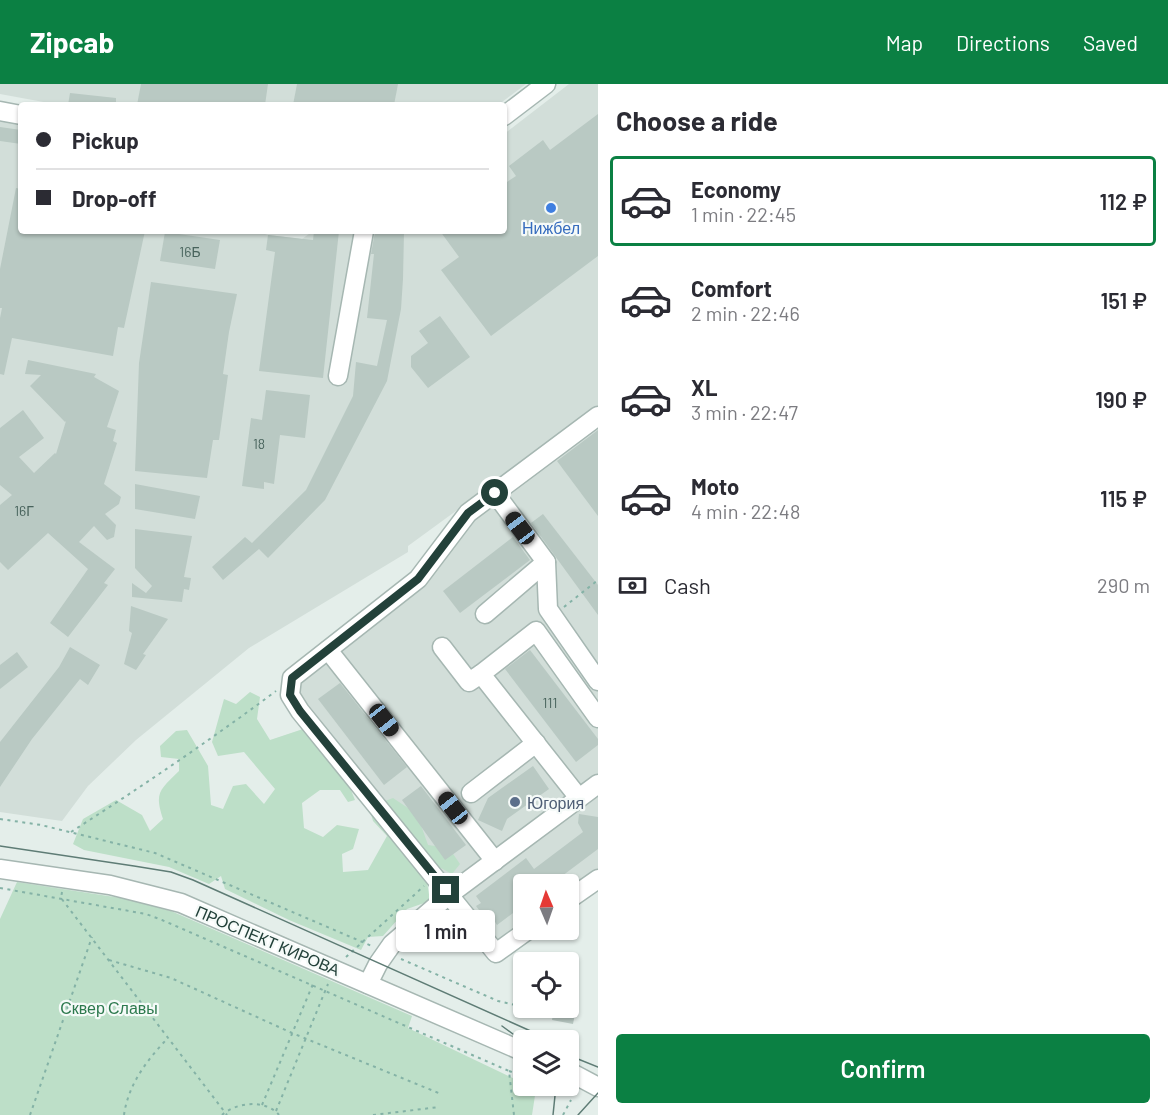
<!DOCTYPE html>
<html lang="en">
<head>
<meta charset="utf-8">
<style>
  body { margin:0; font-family:Barlow,sans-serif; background:#f2f2f3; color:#2b2b33; height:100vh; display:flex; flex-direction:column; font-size:22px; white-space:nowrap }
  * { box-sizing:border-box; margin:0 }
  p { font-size:20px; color:#7c7c81 }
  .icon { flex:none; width:33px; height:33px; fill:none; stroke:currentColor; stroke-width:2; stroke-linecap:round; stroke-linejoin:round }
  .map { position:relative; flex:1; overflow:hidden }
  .sheet { display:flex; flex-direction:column; background:#fff; width:570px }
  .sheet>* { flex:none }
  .guide { position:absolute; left:18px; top:18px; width:489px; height:132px; border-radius:6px; box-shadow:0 2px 4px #0004; display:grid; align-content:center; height:132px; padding:0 18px; background:#fff }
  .needle { width:39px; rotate:358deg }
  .tools { position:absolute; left:513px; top:790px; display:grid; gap:12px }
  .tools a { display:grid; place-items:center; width:66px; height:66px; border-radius:6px; background:#fff; box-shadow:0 2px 4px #0004; font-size:30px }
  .end { position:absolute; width:27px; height:27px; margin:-14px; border:8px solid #23413a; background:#fff; box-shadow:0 0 0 3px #fff }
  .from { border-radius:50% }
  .bubble { position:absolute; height:42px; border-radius:6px; background:#fff; box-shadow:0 2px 4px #0004; font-size:20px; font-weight:600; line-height:42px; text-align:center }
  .car { position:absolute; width:18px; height:36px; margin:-18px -9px; border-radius:8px; box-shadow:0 0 4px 2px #0007; background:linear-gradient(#222 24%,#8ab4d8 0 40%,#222 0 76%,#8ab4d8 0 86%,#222 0) }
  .guide b { display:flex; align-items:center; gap:21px; height:57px; font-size:22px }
  .guide b+b { border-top:2px solid #e1e1e2 }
  .guide i { width:15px; height:15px; background:#2b2b33 }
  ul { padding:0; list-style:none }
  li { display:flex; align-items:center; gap:18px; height:90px; margin:0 12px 9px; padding:0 6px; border:3px solid transparent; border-radius:6px }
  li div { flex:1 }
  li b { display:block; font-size:22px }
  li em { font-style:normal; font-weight:600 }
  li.selected { border-color:#0b8043 }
  li>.icon { width:54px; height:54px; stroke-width:1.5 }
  h2 { padding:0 18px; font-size:27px; line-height:72px }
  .pay { display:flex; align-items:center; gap:15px; height:66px; padding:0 18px; font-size:22px }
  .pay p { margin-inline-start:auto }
  .action { display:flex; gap:12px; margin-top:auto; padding:12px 18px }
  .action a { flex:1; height:69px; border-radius:6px; background:#0b8043; color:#fff; font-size:24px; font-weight:600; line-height:69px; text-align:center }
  header { display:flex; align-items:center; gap:36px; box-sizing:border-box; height:84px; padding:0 30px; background:#0b8043; color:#fff }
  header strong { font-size:28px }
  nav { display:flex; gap:33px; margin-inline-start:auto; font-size:21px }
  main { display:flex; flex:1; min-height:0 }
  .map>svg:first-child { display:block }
  .built { fill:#d2ded9 }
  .green { fill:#bddfc8 }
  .building { fill:#b9c9c3 }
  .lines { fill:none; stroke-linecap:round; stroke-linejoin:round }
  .minor-casing { stroke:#a6b7b2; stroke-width:21 }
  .path { stroke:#84b2a6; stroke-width:2; stroke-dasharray:3 4.5; stroke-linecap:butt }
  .minor { stroke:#fff; stroke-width:18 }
  .tram { stroke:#5e7c75; stroke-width:1.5 }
  .route { stroke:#23413a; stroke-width:8 }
  .shop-dot { fill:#3f7fe0; stroke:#f5faf8; stroke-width:2 }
  .service-dot { fill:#5c6f8a; stroke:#f5faf8; stroke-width:2 }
  .labels { text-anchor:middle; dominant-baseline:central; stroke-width:4.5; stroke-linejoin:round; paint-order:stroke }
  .number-label { font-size:14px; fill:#48635c }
  .shop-label { font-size:16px; fill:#366cbe; stroke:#f5faf8 }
  .service-label { font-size:16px; fill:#4e5e75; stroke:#f5faf8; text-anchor:start }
  .street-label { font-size:16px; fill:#23413a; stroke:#f5faf8 }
  .park-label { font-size:16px; fill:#2c794d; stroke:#f5faf8 }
</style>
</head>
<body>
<header>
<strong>Zipcab</strong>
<nav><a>Map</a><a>Directions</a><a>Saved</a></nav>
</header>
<main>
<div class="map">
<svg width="598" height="1031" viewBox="0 0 598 1031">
  <rect width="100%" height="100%" fill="#e4eeea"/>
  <g class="built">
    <polygon points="0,0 526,0 498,21 60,21 0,10"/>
    <polygon points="569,0 598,0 598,795 569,816 568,801 524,801 524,846 496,869 300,627 292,594 418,495 497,397 408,462 408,468 249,564 136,656 88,702 62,737 0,728 0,32 21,36 21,147 256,147 268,151 302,155 313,147 504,147 504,50"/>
  </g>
  <g class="green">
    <path d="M250,608L260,613L257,635L270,656L303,645L343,686L355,716L348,718L340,706H320L302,719L304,744L323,753L337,741L359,745L353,765L342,770L343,788L368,786L387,752L373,737L369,723L393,714L417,730L428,761L449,764L460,780L452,790L437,782L426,791L430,817L407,825L383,852L368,853L361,866L289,836L225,805L221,792L209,800L169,783L84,766L73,760L83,735L116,716L142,731L150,747L163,735C154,708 160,706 179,687V675L161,673L160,662L176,647L187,646L208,682L211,721L223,725L233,702L246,700L264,720L275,705L244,668L218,672L212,658L224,615L236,620Z"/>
    <polygon points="17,798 121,814 171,827 412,932 408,944 523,999 524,1002 536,1005 532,1031 0,1031 0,835"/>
  </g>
  <g class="building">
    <polygon points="141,0 268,0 265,21 137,21"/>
    <polygon points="297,0 398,0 394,21 293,21"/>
    <polygon points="70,9 116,14 116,21 68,21"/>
    <polygon points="598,30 598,172 491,252 441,186 459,173 440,147 504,147 504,100 516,92 509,82 543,56 550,66"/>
    <polygon points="0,43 21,46 21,60 0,57"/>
    <polygon points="16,104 21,105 21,147 145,147 124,244 118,243 113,272 12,254 4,291 0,290 0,234 2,224 0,224 0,185"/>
    <polygon points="314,147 339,147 323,294 259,287 275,168 266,166 268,151 313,156"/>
    <polygon points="165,148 220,156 215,185 160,177"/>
    <polygon points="375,148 404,148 403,195 401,225 387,297 325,416 268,474 259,465 223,496 212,483 245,453 252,459 306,406 353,312 356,278 377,282 387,236 367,234 374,170 371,170"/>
    <polygon points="151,198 237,210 229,248 223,290 228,291 219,356 213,356 207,394 135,387 139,279"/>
    <polygon points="440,232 470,273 428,304 411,283 411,272 428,259 419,247"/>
    <polygon points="28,276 96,290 94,293 119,307 107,343 116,346 113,357 117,359 104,400 121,413 119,420 105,430 116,441 114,453 107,456 94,442 79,458 115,485 104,499 108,501 68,553 50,539 88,485 48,449 8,486 0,478 0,421 12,411 0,401 0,344 23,326 44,354 19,373 34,389 55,369 56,370 66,337 65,338 30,302 41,291 25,290"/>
    <polygon points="266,306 310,311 305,354 280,351 274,400 264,398 264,405 242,402 251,334 262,336"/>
    <polygon points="598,346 598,432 557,377"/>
    <polygon points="135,400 200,412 195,435 135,425"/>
    <polygon points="543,430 598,501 598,531 531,439"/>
    <polygon points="135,445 192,452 184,493 191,494 189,506 184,505 182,518 132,513 132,499 146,509 152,502 135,484"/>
    <polygon points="513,453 530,476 460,529 443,507"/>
    <polygon points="131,522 168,535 143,570 146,571 136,586 124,580 132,549 129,547"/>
    <polygon points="70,563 100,581 88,601 80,595 32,655 0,703 0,658 59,583"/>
    <polygon points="530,566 598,655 598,661 576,678 505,585"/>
    <polygon points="17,568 28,583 0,605 0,581"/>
    <polygon points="340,599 407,683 384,701 318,615"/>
    <polygon points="533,682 549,705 507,735 502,747 478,736 488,714"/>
    <polygon points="421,702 466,761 445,776 402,716"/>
    <polygon points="579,730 598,733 598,765 550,801 524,801 524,821 497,841 490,830 485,834 476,822 481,819 476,812 526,774 534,785 583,748 578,739"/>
    <polygon points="554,926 575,930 573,940 552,936"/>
  </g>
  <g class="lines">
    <defs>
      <g id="minor">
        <polyline points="0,27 21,31"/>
        <polyline points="504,32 546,0"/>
        <polyline points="338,292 364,147"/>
        <polyline points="495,409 546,478 548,525 598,597"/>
        <polyline points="485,530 546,478"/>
        <polyline points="442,563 469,598 481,590"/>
        <polyline points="328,566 495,777"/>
        <polyline points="471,709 536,659"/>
        <polyline points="579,714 481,590 536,547 598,634"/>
        <polyline points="0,785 110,801 181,819 524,968"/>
        <polyline points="568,816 598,795"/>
        <polyline points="528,846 496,869 300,627 290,611 292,594 418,495 468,429 598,332"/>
        <polyline points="368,900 378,880 392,860 450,810 598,700"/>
        <polyline points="568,987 598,1003"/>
      </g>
    </defs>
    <use href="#minor" class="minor-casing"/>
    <g class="path">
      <polyline points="564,523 598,496"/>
      <polyline points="0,735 41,741 155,769 374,863"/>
      <path d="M71,748C141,703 209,657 276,607"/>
      <polyline points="0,804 146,830 162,836 509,987 514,1031"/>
      <polyline points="62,808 61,814 227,1031"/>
      <polyline points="346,873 424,802"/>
      <polyline points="401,875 498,917 524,923"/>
      <polyline points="109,876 171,894 292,949 441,1010"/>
      <polyline points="527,924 553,930"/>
      <polyline points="509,987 520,991"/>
      <polyline points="262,1021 313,900"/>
      <polyline points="276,1027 328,900"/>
      <polyline points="30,1031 92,853"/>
      <path d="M124,1031C128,1001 147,976 167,955"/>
      <path d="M222,1031C236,1018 266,1015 279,1031"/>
      <polyline points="373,1031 439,1023"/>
      <polyline points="563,1031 571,1016"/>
    </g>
    <use href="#minor" class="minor"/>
    <g class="tram">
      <polyline points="0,762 134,782 171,788 193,796 553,957"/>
      <polyline points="502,942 524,958"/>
      <polyline points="568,971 598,983"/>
      <polyline points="553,1031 556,1002"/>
      <polyline points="578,1031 598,1009"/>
    </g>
  </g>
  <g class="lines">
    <polyline class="route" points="446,806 300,627 290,611 292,594 418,495 468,429 495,409"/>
  </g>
  <circle class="shop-dot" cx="551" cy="124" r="6"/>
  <circle class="service-dot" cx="515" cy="718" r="6"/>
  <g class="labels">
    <g class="number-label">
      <text x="190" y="167">16Б</text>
      <text x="259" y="359">18</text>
      <text x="24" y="426">16Г</text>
      <text x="550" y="618">111</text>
    </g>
    <g class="shop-label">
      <text x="551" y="143">Нижбел</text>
    </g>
    <g class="service-label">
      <text x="527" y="718">Югория</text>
    </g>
    <g class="street-label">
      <text transform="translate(268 856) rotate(23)">ПРОСПЕКТ КИРОВА</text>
    </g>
    <g class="park-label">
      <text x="109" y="923">Сквер Славы</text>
    </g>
  </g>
</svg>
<div class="tools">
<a><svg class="needle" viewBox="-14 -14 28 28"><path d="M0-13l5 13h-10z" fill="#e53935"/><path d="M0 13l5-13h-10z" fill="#7c7c81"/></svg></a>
<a><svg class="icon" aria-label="locate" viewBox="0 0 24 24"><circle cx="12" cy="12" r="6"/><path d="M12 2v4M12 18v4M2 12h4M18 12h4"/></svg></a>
<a><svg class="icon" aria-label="layers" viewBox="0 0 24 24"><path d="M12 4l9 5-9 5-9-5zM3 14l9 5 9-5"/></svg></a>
</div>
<i class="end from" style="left:495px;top:409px"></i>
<i class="end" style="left:446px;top:806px"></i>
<div class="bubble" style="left:396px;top:826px;width:99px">1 min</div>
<i class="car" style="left:520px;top:444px;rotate:323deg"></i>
<i class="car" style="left:384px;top:636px;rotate:142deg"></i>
<i class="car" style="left:453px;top:724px;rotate:322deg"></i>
<div class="guide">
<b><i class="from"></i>Pickup</b>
<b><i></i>Drop-off</b>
</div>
</div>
<section class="sheet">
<h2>Choose a ride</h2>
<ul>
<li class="selected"><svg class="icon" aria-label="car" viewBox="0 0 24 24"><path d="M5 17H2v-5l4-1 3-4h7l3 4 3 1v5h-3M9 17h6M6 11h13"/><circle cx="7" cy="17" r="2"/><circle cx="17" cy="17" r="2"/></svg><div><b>Economy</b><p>1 min · 22:45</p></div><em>112 ₽</em></li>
<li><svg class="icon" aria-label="car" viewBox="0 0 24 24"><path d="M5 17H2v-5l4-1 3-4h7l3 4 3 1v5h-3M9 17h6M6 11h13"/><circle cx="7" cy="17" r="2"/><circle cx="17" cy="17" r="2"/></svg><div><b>Comfort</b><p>2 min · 22:46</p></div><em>151 ₽</em></li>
<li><svg class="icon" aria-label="car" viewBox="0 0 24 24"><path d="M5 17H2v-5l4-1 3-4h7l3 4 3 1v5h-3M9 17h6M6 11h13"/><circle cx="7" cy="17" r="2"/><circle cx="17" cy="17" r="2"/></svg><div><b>XL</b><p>3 min · 22:47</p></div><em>190 ₽</em></li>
<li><svg class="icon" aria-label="car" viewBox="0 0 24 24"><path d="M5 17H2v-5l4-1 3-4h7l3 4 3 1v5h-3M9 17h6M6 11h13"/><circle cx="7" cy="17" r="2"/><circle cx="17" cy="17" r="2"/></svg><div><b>Moto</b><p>4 min · 22:48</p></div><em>115 ₽</em></li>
</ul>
<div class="pay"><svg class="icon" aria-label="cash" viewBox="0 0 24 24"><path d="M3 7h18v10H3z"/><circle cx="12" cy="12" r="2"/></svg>Cash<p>290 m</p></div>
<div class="action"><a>Confirm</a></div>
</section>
</main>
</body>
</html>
